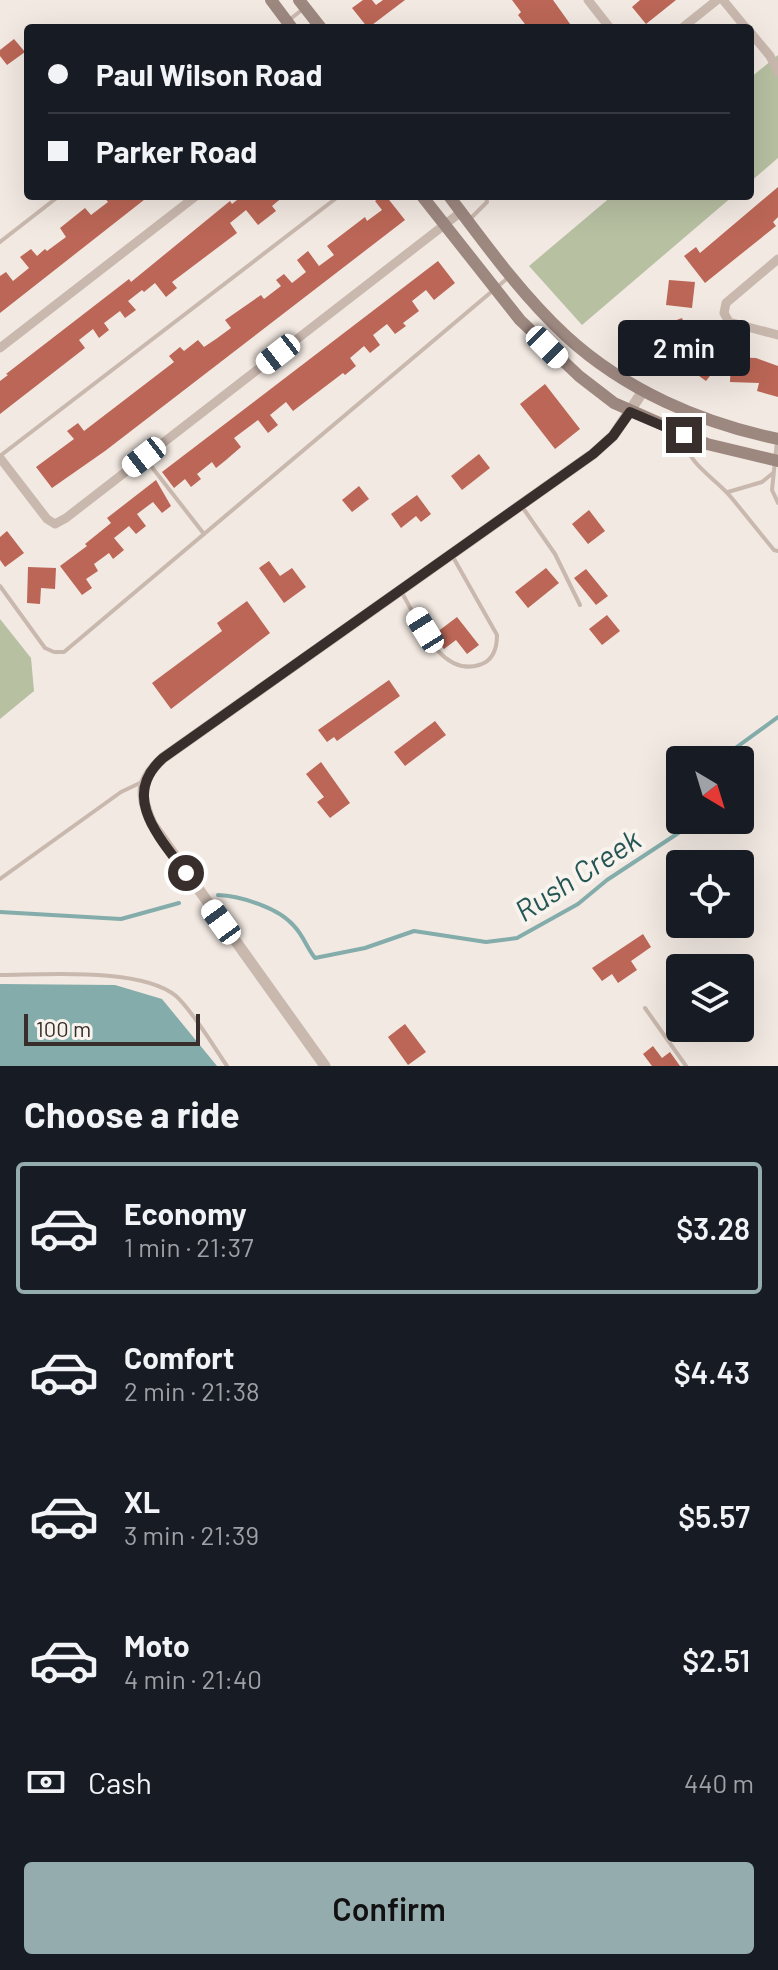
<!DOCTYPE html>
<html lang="en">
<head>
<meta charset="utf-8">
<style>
  body { margin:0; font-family:Barlow,sans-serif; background:#20242c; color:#f1f3f6; height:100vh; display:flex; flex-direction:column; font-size:30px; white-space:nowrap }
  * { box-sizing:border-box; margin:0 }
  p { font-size:26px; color:#9ea1a6 }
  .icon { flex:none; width:44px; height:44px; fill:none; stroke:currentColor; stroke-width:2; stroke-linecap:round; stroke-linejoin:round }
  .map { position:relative; height:1066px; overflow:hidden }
  .side { display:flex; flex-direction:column; background:#171b24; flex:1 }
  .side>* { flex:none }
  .hud { position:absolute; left:24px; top:24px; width:730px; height:176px; border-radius:8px; box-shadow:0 8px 32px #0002; display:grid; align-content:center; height:176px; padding:0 24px; background:#171b24 }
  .needle { width:52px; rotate:142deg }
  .fabs { position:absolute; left:666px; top:746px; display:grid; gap:16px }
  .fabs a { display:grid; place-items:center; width:88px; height:88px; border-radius:8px; background:#171b24; box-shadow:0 8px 32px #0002; font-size:40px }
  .scale { position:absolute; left:24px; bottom:20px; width:176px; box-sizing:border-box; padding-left:8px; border:4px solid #382f2c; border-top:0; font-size:22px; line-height:28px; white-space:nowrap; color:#382f2c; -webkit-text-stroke:6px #f9f3ee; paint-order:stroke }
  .end { position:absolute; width:36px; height:36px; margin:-18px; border:10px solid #382f2c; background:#fff; box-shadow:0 0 0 4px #fff }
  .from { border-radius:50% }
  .bubble { position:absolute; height:56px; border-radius:8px; background:#171b24; box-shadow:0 8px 32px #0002; font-size:26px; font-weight:600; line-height:56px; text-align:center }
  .car { position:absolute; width:24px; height:48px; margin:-24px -12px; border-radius:10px; box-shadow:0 0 6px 2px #0007; background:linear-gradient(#fff 24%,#345 0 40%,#fff 0 76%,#345 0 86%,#fff 0) }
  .hud b { display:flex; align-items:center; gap:28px; height:76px; font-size:30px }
  .hud b+b { border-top:2px solid #363941 }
  .hud i { width:20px; height:20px; background:#f1f3f6 }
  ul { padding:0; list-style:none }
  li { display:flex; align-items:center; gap:24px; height:132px; margin:0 16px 12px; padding:0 8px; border:4px solid transparent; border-radius:8px }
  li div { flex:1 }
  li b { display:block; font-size:30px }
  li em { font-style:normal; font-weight:600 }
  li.selected { border-color:#95acae }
  li>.icon { width:72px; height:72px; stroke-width:1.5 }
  h2 { padding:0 24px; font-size:36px; line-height:96px }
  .pay { display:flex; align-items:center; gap:20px; height:88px; padding:0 24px; font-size:30px }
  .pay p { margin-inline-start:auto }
  .button { display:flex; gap:16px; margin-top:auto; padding:16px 24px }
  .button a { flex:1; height:92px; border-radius:8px; background:#95acae; color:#111; font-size:32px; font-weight:600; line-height:92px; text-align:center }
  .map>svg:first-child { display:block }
  .green { fill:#b8c0a2 }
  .water { fill:#83acaa }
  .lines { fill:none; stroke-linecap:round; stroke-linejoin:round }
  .stream { stroke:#83acaa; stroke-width:4 }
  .building { fill:#bb6656 }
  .service { stroke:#c9b8ae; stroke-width:4 }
  .minor { stroke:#c9b8ae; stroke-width:9 }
  .tertiary { stroke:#c9b8ae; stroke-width:11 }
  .secondary { stroke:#9d8880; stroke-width:12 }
  .route { stroke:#382f2c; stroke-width:10 }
  .labels { text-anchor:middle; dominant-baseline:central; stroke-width:8; stroke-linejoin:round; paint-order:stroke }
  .water-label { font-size:30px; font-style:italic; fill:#255655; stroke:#f9f3ee }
</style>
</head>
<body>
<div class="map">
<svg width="778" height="1066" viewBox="0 0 778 1066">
  <rect width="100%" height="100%" fill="#f2e9e2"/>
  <g class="green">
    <polygon points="778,55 778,158 750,182 750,78"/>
    <polygon points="612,196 733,196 582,325 529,266"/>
    <polygon points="0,619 31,658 34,691 0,719"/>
  </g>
  <polygon class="water" points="0,984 115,985 162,999 217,1066 0,1066"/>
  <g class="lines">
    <g class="stream">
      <polyline points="719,760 778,717"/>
      <path d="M218,895C241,896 279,908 294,926C303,935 307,948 315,958L365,948L414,931L486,942L517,938L578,904L607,880L686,828L690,820"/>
      <polyline points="0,912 121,919 179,903"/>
    </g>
  </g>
  <g class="building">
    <polygon points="363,0 372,0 376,5 383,0 405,0 368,28 352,8"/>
    <polygon points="512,0 553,0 573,28 528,28 518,15 521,12"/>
    <polygon points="640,0 676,0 646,24 632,7"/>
    <polygon points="14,39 25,52 7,65 0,56 0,50"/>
    <polygon points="778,187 778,217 773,222 776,226 705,283 684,256 696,247 700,253"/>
    <polygon points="103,196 149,196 0,313 0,276 6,272 13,281 29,268 20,257 31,249 37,256 45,249 47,251 66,237 60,228 85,208 91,215 108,202"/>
    <polygon points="242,196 284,196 272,206 276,211 258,225 246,210 230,223 237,233 172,282 177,288 166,297 155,283 144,292 142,290 128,301 136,310 125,318 120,311 104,323 109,330 99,338 93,329 79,340 85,348 0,414 0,381 8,375 6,374 129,279 131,282 230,201 232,204"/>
    <polygon points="382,196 386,196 405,220 105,451 52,488 36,467 74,439 67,431 78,423 84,431 174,362 169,356 180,347 184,351 198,340 204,347 216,339 231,328 225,320 261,295 264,299 281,286 276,280 284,274 292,283 306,272 297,260 308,251 319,266 334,255 327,246 365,217 367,221 382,210 375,201"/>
    <polygon points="438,261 455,283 434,300 426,290 412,301 419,311 403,323 406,326 395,334 387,324 373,335 380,345 370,353 364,346 350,358 356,366 345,375 343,373 293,411 286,402 270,415 278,425 268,433 258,420 234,438 241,447 226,460 216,468 212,462 197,474 201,479 191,487 185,479 174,488 162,472"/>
    <polygon points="669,280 695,282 692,308 666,305"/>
    <polygon points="682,318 691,343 659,354 650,330"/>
    <polygon points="702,342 724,358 706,381 684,365"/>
    <polygon points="731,357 756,358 778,366 778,397 757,391 759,383 730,382"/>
    <polygon points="545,384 580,429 555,449 520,404"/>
    <polygon points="479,454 490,468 462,490 451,476"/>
    <polygon points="156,480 171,506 162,513 153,502 137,514 146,526 136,534 129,526 114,538 124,550 113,559 109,553 94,564 98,571 86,579 92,588 82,595 60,566 87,546 85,544 111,523 107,518"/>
    <polygon points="359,486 369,499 352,512 342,500"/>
    <polygon points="417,495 431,514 421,522 416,516 401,528 391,514"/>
    <polygon points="589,510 605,531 588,544 572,524"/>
    <polygon points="7,531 24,553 5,567 0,560 0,537"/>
    <polygon points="269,561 280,576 292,568 306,587 284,603 259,568"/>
    <polygon points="28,567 56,568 55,589 41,588 40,604 27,603"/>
    <polygon points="546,568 559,583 528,608 515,592"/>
    <polygon points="586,569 608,596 596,605 574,578"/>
    <polygon points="247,601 270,633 171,709 152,683 222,631 217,623"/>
    <polygon points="607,615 620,631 602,645 589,629"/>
    <polygon points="457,617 479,645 467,654 456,640 444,649 432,636"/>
    <polygon points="389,680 400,696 337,741 334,737 327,742 318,730"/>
    <polygon points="435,721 446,735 405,766 394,752"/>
    <polygon points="321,762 350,803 330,818 317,802 324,797 306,774"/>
    <polygon points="643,934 651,947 631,961 637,970 618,983 612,974 602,981 592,968"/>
    <polygon points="405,1024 426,1052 408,1065 388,1037"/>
    <polygon points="653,1046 662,1058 670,1052 680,1066 652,1066 643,1054"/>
  </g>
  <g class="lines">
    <g class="service">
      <polyline points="279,28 303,9"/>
      <polyline points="471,218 487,202 486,196"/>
      <polyline points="0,242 59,196"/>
      <path d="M684,438C688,465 714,477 730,496C745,514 759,532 774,550L778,551"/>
      <polyline points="777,441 772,490 778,503"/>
      <polyline points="0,456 339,196"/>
      <polyline points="144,457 204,534"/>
      <polyline points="728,492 762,482 773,473"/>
      <polyline points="523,508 555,554 580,605"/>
      <polyline points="0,586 45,648 54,652 64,652 509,277"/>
      <path d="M402,593C418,620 440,677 479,665C493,661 497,648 497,635L453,557"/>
      <polyline points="0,879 121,792 142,782"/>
      <path d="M0,975C45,975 141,967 176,996C192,1010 214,1047 227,1066"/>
      <polyline points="645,1008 686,1066"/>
    </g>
    <g class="minor">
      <polyline points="588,0 610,28"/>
      <polyline points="723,0 746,28"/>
      <polyline points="682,28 717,0"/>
      <polyline points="750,32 770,56 778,72"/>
      <polyline points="778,259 726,303 724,313 729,322 778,335"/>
      <polyline points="0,348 196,196"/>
      <polyline points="0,458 47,519 55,524 66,518 461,212"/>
    </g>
    <path class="tertiary" d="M325,1066L152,824C139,794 138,781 163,758L593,454L613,436L643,391"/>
    <g class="secondary">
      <polyline points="271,0 292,28"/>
      <polyline points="299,0 321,28"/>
      <polyline points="422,196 520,320 579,376 614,403 707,444 778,461"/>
      <path d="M449,196C485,244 522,295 566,336C625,390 701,423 778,439"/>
    </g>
  </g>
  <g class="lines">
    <path class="route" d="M186,873C159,837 120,796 163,758L593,454L613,436L630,412L684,435"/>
  </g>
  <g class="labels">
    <g class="water-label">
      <text transform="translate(577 874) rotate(-33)">Rush Creek</text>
    </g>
  </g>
</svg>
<div class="fabs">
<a><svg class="needle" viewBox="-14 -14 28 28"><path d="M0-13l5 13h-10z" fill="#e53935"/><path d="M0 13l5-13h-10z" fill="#9ea1a6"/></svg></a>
<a><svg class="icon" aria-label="locate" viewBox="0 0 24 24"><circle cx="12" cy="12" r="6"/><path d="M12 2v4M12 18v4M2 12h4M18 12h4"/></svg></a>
<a><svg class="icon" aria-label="layers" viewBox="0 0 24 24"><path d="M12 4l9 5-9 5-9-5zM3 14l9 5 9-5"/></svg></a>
</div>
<div class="scale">100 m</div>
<i class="end from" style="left:186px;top:873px"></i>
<i class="end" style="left:684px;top:435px"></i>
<div class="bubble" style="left:618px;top:320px;width:132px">2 min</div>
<i class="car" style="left:547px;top:347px;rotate:135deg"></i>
<i class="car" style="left:278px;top:354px;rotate:232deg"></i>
<i class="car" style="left:144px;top:457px;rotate:232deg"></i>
<i class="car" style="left:425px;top:630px;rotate:328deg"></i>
<i class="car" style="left:221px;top:922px;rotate:324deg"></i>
<div class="hud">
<b><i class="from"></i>Paul Wilson Road</b>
<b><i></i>Parker Road</b>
</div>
</div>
<section class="side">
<h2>Choose a ride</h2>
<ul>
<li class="selected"><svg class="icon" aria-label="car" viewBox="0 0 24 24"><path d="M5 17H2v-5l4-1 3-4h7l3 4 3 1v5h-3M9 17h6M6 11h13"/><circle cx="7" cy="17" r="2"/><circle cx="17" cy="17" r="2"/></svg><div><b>Economy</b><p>1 min · 21:37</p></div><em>$3.28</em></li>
<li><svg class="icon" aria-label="car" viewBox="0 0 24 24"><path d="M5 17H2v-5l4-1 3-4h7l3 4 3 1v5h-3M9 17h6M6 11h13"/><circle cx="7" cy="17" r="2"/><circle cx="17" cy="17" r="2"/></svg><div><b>Comfort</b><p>2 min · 21:38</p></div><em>$4.43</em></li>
<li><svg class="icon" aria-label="car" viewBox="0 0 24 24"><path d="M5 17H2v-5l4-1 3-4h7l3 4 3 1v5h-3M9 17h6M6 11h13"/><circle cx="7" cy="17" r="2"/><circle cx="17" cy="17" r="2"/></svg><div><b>XL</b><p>3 min · 21:39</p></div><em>$5.57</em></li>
<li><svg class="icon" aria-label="car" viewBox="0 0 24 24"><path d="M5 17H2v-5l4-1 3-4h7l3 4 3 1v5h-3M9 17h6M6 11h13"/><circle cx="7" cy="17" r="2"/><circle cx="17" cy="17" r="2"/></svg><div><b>Moto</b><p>4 min · 21:40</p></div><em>$2.51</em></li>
</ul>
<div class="pay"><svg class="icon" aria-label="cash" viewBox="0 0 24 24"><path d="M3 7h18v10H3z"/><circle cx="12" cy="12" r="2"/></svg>Cash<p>440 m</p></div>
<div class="button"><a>Confirm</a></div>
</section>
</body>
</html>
